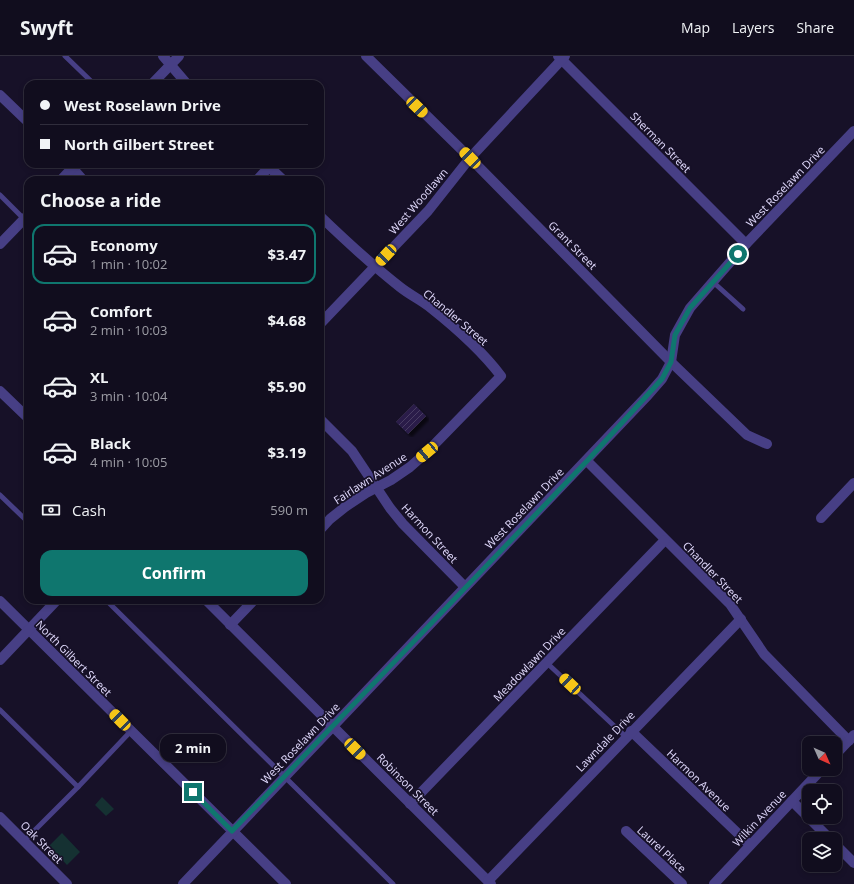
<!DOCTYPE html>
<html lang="en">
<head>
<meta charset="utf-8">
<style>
  body { margin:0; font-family:"Open Sans",sans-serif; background:#1e1b2b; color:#f1f3f6; height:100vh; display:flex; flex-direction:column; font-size:15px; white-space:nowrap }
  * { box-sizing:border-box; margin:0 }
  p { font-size:13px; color:#9c9ca4 }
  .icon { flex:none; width:22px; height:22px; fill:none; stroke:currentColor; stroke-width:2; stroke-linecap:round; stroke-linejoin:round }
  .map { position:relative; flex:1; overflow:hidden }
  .side { position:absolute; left:24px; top:120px; width:300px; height:428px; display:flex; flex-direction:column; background:#110d1e; border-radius:12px; box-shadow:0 2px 6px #0003,0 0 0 1px #302d3c }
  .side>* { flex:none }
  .banner { position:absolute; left:24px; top:24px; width:300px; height:88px; border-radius:12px; box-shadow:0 2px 6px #0003,0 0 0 1px #302d3c; display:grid; align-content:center; height:88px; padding:0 16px; background:#110d1e }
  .needle { width:26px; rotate:135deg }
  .fabs { position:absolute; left:802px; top:680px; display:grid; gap:8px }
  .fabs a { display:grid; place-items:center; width:40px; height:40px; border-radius:8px; background:#110d1e; box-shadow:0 2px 6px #0003,0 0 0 1px #302d3c; font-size:20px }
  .end { position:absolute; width:18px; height:18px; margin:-9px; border:5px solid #0f766e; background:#fff; box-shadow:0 0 0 2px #fff }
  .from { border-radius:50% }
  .bubble { position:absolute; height:28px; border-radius:12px; background:#110d1e; box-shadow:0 2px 6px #0003,0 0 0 1px #302d3c; font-size:13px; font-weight:700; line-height:28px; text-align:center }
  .car { position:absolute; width:12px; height:24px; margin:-12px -6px; border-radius:5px; box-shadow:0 0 3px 1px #0007; background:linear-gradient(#f5c518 24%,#345 0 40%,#f5c518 0 76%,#345 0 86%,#f5c518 0) }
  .banner b { display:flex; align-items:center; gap:14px; height:38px; font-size:15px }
  .banner b+b { border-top:1px solid #302d3c }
  .banner i { width:10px; height:10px; background:#f1f3f6 }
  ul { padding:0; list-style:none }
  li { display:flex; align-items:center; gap:12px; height:60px; margin:0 8px 6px; padding:0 8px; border:2px solid transparent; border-radius:12px }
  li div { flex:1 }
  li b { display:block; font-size:15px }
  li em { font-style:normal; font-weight:700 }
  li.selected { border-color:#0f766e }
  li>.icon { width:36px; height:36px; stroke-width:1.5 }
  h2 { padding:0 16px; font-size:18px; line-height:48px }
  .pay { display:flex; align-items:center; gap:10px; height:44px; padding:0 16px; font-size:15px }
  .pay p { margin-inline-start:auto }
  .button { display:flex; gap:8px; margin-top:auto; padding:8px 16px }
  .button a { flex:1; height:46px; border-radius:12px; background:#0f766e; color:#fff; font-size:16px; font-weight:700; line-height:46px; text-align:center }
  header { display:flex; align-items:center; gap:24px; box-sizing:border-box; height:56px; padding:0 20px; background:#110d1e; border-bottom:1px solid #302d3c }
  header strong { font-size:19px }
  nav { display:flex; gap:22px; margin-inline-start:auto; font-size:14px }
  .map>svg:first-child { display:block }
  .park { fill:#153132 }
  .building { fill:url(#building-hatch); filter:url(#shadow) }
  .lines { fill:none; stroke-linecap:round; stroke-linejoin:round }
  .lane { stroke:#473f85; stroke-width:5 }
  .street { stroke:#473f85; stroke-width:10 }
  .route { stroke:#0f766e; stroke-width:5 }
  .labels { text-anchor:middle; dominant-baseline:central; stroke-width:3.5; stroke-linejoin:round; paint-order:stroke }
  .street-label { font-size:11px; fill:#e1dafd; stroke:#171128 }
</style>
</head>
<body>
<header>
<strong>Swyft</strong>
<nav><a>Map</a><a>Layers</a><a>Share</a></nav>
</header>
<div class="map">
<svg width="854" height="828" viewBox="0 0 854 828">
  <defs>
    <pattern id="building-hatch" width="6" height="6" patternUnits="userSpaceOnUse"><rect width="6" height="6" fill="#2a1e49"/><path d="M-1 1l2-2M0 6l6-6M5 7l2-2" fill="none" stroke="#493e64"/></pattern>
    <filter id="shadow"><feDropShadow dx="3.5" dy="3.5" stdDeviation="1" flood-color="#0009"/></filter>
  </defs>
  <rect width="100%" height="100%" fill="#171128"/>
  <g class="park">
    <polygon points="102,741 114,753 106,760 95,749"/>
    <polygon points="62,777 80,796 67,809 49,790"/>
  </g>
  <polygon class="building" points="414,348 426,360 408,378 396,366"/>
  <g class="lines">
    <g class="lane">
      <polyline points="65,0 94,28"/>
      <polyline points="0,139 24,163"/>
      <polyline points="713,226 743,253"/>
      <polyline points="0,439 28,466"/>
      <polyline points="106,544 393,828"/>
      <polyline points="547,607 626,681"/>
      <polyline points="0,654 78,731"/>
      <polyline points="24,785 78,731 131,675"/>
    </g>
    <g class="street">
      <polyline points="163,0 187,28"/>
      <polyline points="366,0 470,102 671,306 747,379 767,388"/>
      <polyline points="558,0 746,188"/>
      <polyline points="152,28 179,0"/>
      <polyline points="0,39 28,66"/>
      <polyline points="69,108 83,124"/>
      <polyline points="266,108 283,124"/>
      <polyline points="61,124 76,108"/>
      <polyline points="257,124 269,111"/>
      <path d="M320,160C346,185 372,209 400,231C410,239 421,244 431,252C455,271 482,295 501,320L427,396L410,411L391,424L366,437L345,451L330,463L320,474"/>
      <polyline points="0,188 28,159"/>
      <polyline points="320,268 428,155 470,102 565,0"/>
      <polyline points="0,335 28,362"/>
      <polyline points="320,363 352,395 390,452 403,468 465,531"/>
      <polyline points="587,405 730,548 764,598 849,685"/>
      <polyline points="821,462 854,427"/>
      <polyline points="206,544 491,828"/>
      <polyline points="0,545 286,828"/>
      <polyline points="230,569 254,544"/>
      <polyline points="0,604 57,544"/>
      <polyline points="631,675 750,789"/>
      <polyline points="835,699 854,679"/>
      <polyline points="792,745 830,783"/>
      <polyline points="410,748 665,484"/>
      <polyline points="0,761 67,828"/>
      <polyline points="626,775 682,828"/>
      <polyline points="835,788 854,807"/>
      <polyline points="488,825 741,563"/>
      <polyline points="183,828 648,339 662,323 671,306 675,279 690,252 746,188 854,75"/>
      <polyline points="714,828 822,713"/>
    </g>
  </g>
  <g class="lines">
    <polyline class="route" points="193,736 232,775 587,405 662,323 671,306 675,279 690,252 738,198"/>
  </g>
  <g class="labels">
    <g class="street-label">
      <text transform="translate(661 86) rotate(45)">Sherman Street</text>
      <text transform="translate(785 130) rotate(-46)">West Roselawn Drive</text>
      <text transform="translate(418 145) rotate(-49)">West Woodlawn</text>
      <text transform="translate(573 189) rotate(45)">Grant Street</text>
      <text transform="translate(456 261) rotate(40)">Chandler Street</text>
      <text transform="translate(370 422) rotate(-33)">Fairlawn Avenue</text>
      <text transform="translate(524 452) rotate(-46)">West Roselawn Drive</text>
      <text transform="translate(430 477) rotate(47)">Harmon Street</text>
      <text transform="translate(713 516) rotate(46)">Chandler Street</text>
      <text transform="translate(74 602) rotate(45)">North Gilbert Street</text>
      <text transform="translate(529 608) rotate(-46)">Meadowlawn Drive</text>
      <text transform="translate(605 685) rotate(-46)">Lawndale Drive</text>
      <text transform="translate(300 687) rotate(-46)">West Roselawn Drive</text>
      <text transform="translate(699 724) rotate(44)">Harmon Avenue</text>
      <text transform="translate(408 728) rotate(45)">Robinson Street</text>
      <text transform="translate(759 762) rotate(-47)">Wilkin Avenue</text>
      <text transform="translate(42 786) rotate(45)">Oak Street</text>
      <text transform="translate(662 793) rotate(43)">Laurel Place</text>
    </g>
  </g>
</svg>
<div class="fabs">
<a><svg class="needle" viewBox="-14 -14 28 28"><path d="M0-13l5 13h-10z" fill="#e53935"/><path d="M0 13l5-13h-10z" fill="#9c9ca4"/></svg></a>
<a><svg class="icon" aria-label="locate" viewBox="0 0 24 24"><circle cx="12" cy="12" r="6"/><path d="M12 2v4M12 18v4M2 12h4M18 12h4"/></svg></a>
<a><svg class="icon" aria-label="layers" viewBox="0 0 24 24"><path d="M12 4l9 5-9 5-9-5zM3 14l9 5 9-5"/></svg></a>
</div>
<i class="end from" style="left:738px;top:198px"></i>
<i class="end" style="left:193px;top:736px"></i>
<div class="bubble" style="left:160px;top:678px;width:66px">2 min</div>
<i class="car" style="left:417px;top:51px;rotate:134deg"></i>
<i class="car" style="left:470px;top:102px;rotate:315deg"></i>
<i class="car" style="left:386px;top:199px;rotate:223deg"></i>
<i class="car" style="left:427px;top:396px;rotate:230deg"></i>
<i class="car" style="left:570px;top:628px;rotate:313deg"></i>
<i class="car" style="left:120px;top:664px;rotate:315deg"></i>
<i class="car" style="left:355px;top:693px;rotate:135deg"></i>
<div class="banner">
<b><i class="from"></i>West Roselawn Drive</b>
<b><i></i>North Gilbert Street</b>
</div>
<section class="side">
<h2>Choose a ride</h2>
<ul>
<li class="selected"><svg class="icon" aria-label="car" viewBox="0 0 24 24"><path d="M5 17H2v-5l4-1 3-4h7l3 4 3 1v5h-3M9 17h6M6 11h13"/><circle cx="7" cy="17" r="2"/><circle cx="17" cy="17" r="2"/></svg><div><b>Economy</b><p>1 min · 10:02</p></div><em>$3.47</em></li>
<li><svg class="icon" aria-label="car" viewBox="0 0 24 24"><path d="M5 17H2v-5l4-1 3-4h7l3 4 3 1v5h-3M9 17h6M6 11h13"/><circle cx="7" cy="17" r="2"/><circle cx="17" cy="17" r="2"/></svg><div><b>Comfort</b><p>2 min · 10:03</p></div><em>$4.68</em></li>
<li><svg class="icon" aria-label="car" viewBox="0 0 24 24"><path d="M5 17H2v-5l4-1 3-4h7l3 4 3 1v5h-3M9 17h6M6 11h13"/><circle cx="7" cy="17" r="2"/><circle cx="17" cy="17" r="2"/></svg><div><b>XL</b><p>3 min · 10:04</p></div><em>$5.90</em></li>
<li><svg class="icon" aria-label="car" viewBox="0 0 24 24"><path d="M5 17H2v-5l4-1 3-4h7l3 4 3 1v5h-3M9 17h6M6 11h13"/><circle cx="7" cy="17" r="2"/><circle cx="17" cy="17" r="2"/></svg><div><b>Black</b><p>4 min · 10:05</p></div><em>$3.19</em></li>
</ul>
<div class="pay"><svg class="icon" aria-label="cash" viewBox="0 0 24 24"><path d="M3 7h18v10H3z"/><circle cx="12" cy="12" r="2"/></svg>Cash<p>590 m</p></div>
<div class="button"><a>Confirm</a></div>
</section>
</div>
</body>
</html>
